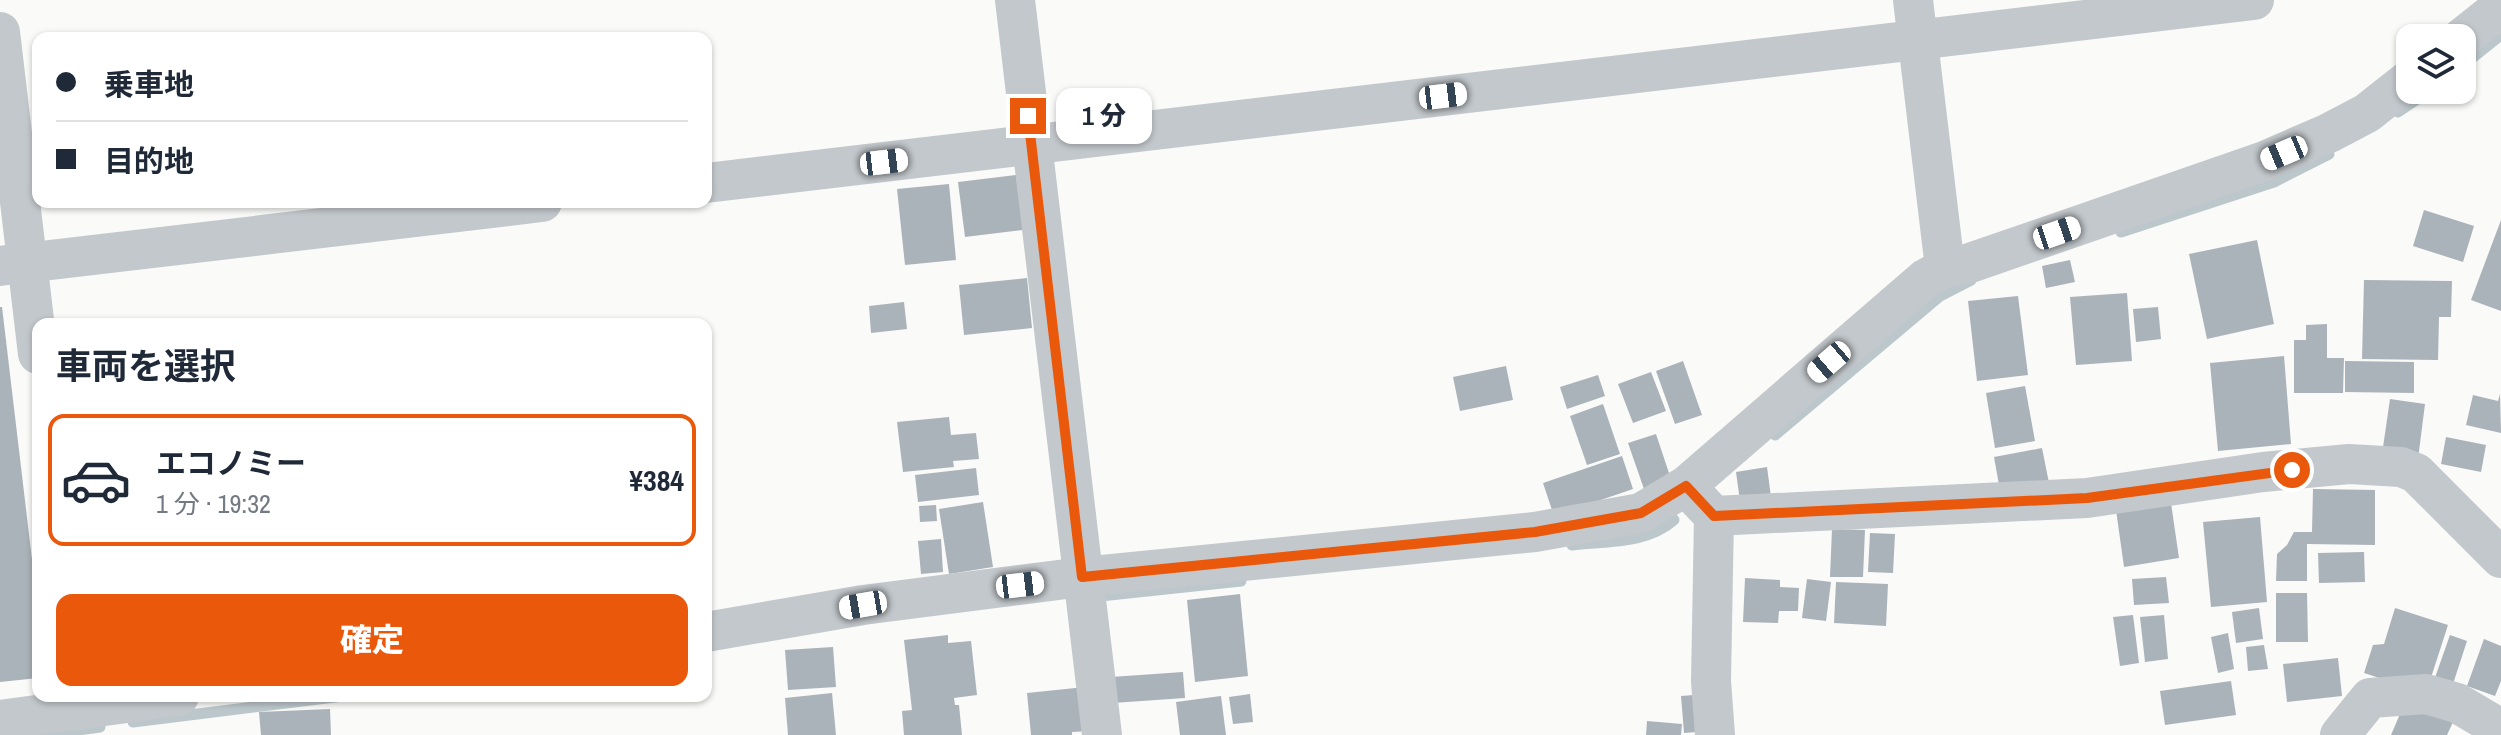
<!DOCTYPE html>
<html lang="ja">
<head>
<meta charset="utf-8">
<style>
  body { margin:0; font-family:"Archivo Narrow","Noto Sans JP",sans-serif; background:#f6f6f7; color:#1f2937; height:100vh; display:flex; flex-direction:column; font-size:30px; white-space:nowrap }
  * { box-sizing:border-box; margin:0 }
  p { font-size:26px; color:#747a83 }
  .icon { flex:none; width:44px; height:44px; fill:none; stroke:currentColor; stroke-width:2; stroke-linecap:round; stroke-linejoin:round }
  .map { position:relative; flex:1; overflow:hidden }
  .side { position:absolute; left:32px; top:318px; width:680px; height:384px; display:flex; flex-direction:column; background:#fff; border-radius:16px; box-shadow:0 2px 6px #0004 }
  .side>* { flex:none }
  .banner { position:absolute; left:32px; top:32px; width:680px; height:176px; border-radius:16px; box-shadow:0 2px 6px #0004; display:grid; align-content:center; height:176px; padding:0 24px; background:#fff }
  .buttons { position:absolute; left:2396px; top:24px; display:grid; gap:16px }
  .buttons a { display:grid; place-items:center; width:80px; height:80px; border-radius:16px; background:#fff; box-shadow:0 2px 6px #0004; font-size:40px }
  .end { position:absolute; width:36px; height:36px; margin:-18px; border:10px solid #ea580c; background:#fff; box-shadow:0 0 0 4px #fff }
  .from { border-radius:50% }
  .bubble { position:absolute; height:56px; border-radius:16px; background:#fff; box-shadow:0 2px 6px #0004; font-size:26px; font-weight:800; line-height:56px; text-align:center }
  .car { position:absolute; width:24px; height:48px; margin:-24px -12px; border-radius:10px; box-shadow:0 0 6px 2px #0007; background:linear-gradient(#fff 24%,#345 0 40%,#fff 0 76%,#345 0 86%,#fff 0) }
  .banner b { display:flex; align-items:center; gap:28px; height:76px; font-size:30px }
  .banner b+b { border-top:2px solid #e0e1e3 }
  .banner i { width:20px; height:20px; background:#1f2937 }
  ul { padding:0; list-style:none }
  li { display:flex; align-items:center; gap:24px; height:132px; margin:0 16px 12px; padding:0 8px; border:4px solid #e0e1e3; border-radius:16px }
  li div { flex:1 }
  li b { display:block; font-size:30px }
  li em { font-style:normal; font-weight:800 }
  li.active { border-color:#ea580c }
  li>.icon { width:72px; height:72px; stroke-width:1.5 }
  h2 { padding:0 24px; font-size:36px; line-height:96px }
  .action { display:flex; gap:16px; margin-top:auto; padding:16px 24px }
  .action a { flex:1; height:92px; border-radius:16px; background:#ea580c; color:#fff; font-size:32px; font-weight:800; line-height:92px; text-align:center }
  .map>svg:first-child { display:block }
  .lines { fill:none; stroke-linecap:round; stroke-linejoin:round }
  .stream { stroke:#bbc7cb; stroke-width:11 }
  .building { fill:#aab3b9 }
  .minor { stroke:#c3c8cc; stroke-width:40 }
  .route { stroke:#ea580c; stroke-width:10 }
</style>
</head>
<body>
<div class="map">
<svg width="2501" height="735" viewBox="0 0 2501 735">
  <rect width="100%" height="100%" fill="#fafaf8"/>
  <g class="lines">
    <g class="stream">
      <polyline points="2462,66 2501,35"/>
      <polyline points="2398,112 2431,90"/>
      <polyline points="2121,232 2274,182 2329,154"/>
      <polyline points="1775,435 1940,296 1971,280"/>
      <path d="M1572,545C1607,541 1647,544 1674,520"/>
      <polyline points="1091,597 1241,581"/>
      <polyline points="133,722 343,696"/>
      <polyline points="43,735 100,727"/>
    </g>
  </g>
  <g class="building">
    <polygon points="1016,175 1023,230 965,237 958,182"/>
    <polygon points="949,184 956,260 905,265 897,189"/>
    <polygon points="2424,210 2474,226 2463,262 2413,246"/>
    <polygon points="2501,220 2501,311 2471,300"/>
    <polygon points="2257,240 2274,324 2207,339 2189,254"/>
    <polygon points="2070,260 2075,282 2046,288 2042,266"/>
    <polygon points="1027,278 1032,328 964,335 959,285"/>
    <polygon points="2364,280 2452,281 2451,317 2439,317 2438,360 2362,359"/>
    <polygon points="2127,293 2132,361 2076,365 2070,297"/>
    <polygon points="2018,296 2028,375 1977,381 1968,301"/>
    <polygon points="904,302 907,329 871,333 869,306"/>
    <polygon points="0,307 2,307 38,610 38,678 0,682"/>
    <polygon points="2158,307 2161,339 2136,342 2133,309"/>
    <polygon points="2327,324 2327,358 2344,358 2343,393 2294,393 2294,340 2306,340 2306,325"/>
    <polygon points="2284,356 2291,444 2218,451 2210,363"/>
    <polygon points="1683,361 1702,415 1675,424 1656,371"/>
    <polygon points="2345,361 2414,362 2414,393 2345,392"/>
    <polygon points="1506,366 1513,400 1460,411 1453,377"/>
    <polygon points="1651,372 1666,411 1633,423 1618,384"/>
    <polygon points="1598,375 1605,396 1567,409 1560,387"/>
    <polygon points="2025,386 2035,441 1995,448 1986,393"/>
    <polygon points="2500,394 2501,433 2466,425 2473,395 2498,401"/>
    <polygon points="2390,399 2425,404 2418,459 2382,454"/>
    <polygon points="1603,404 1620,454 1587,465 1570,416"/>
    <polygon points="949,417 951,435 976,433 979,459 953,461 954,467 903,472 897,422"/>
    <polygon points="1656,434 1671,479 1644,489 1628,443"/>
    <polygon points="2446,437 2486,445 2481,472 2441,464"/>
    <polygon points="2042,448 2050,488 2001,496 1994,457"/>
    <polygon points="1622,456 1633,489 1554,516 1543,483"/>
    <polygon points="1767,467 1771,497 1740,501 1736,472"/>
    <polygon points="976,468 979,495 918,502 915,475"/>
    <polygon points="2313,489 2375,490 2375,545 2307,544 2307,581 2276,581 2277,554 2287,545 2294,532 2312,532"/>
    <polygon points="983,502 993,567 949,574 939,509"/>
    <polygon points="2171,503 2179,558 2124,567 2116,510"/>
    <polygon points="936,505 937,521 920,522 919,506"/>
    <polygon points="2260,517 2267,602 2211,607 2203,522"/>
    <polygon points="1832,529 1865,530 1863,577 1830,577"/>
    <polygon points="1870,533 1895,534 1893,573 1868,572"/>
    <polygon points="941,539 943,572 921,574 918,541"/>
    <polygon points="2364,552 2365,582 2319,583 2318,553"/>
    <polygon points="2166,577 2169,603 2134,605 2132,579"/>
    <polygon points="1745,578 1780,580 1780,587 1799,588 1798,611 1779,611 1778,623 1743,622"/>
    <polygon points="1807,579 1831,582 1826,621 1802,618"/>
    <polygon points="1836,582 1888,584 1886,626 1834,623"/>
    <polygon points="2276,593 2307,593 2308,642 2276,642"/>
    <polygon points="1240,594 1248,676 1195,682 1187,600"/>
    <polygon points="2259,608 2263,639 2236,643 2232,612"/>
    <polygon points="2395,608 2448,625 2426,693 2364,673 2373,645 2384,644"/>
    <polygon points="2133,615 2139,663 2120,666 2113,617"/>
    <polygon points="2164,615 2168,659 2145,662 2140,617"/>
    <polygon points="2228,633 2234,669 2218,673 2211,637"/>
    <polygon points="948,635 948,643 971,641 977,695 954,698 955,705 959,705 962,735 904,735 902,711 912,710 904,640"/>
    <polygon points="2450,635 2467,641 2452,687 2431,689"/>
    <polygon points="2484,639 2501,646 2501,681 2495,696 2467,686"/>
    <polygon points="2264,645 2268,669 2248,671 2246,647"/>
    <polygon points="833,647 836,687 788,690 785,650"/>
    <polygon points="2338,658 2342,696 2287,702 2283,664"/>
    <polygon points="1183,672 1185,698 1113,703 1111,677"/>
    <polygon points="2231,681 2236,715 2165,725 2160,691"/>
    <polygon points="1085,687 1089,731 1072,732 1072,735 1031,735 1027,693"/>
    <polygon points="832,693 836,735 788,735 785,698"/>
    <polygon points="1250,694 1253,722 1233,724 1229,697"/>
    <polygon points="1707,694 1710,731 1684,733 1681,696"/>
    <polygon points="1221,696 1226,735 1180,735 1176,702"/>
    <polygon points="2406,700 2453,722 2447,735 2391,735"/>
    <polygon points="330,709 331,735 261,735 259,712"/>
    <polygon points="1647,721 1682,724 1681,735 1646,735"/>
  </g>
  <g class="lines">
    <g class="minor">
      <polyline points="1015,0 1102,735"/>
      <polyline points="1913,0 1945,268"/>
      <polyline points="0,32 38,354"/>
      <polyline points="2462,38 2501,7"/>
      <polyline points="706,183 2254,0"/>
      <polyline points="0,266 542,202"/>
      <polyline points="1697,498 1714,516 1711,681 1715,735"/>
      <polyline points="1714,516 2087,498 2263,472 2349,464 2401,467 2416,473 2501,558"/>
      <polyline points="706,632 863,605 1082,577 1535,532 1641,513 1686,486 1925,279 1945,268 1970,263 2262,162 2329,133 2367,113 2410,79"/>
      <polyline points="0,720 179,696"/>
      <polyline points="2340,735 2370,698 2426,694 2457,703 2501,729"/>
    </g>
  </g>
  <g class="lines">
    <polyline class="route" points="1028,116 1082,577 1535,532 1641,513 1686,486 1714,516 2087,498 2292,470"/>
  </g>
</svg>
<div class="buttons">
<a><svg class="icon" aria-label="layers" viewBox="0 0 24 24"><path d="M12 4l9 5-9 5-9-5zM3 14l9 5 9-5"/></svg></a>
</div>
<i class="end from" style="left:2292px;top:470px"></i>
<i class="end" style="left:1028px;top:116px"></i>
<div class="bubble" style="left:1056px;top:88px;width:96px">1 分</div>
<i class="car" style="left:1443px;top:96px;rotate:83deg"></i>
<i class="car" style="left:2284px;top:153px;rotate:247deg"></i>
<i class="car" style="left:884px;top:162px;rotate:83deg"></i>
<i class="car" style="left:2057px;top:233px;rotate:71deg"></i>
<i class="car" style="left:1829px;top:362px;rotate:229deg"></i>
<i class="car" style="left:1020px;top:585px;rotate:83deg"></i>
<i class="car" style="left:863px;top:605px;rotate:260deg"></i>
<div class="banner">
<b><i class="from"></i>乗車地</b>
<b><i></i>目的地</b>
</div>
<section class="side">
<h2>車両を選択</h2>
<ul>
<li class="active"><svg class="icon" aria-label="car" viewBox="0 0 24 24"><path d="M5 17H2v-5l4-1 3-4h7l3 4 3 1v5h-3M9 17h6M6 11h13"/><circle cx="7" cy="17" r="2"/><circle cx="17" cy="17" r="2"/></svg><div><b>エコノミー</b><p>1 分 · 19:32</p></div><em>¥384</em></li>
</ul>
<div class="action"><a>確定</a></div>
</section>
</div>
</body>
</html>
